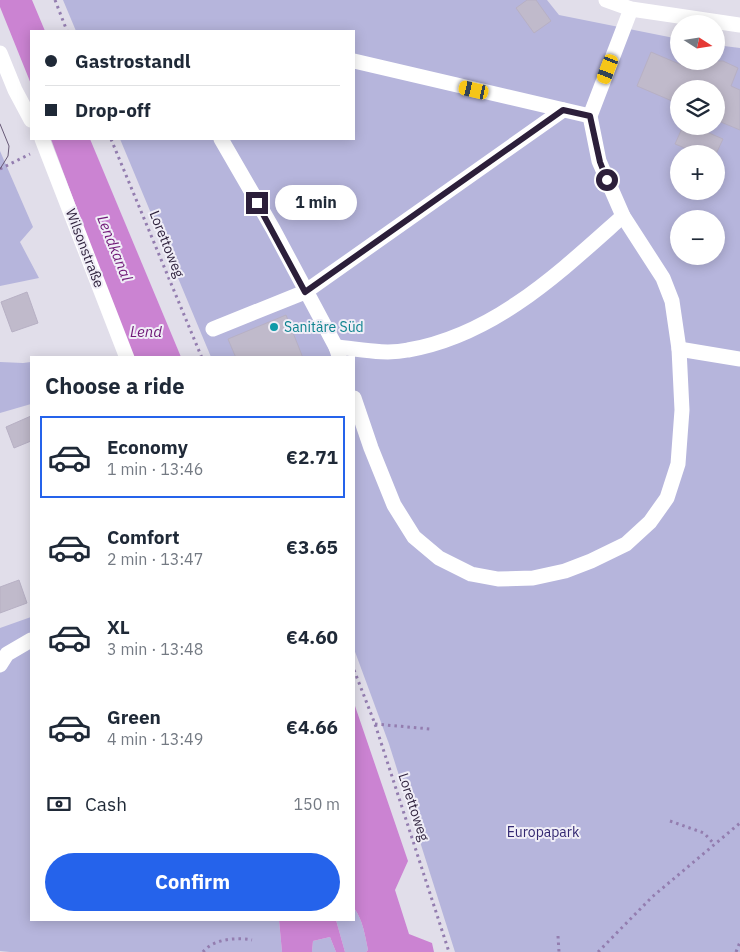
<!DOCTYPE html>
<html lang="en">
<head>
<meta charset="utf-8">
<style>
  body { margin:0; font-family:"IBM Plex Sans",sans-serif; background:#f6f6f7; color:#1f2937; height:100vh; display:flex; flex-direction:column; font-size:19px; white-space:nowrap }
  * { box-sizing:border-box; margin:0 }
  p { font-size:16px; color:#747a83 }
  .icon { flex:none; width:28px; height:28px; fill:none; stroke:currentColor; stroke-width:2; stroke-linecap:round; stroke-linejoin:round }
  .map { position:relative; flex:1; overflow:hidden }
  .sheet { position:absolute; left:30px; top:356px; width:325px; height:565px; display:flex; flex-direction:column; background:#fff; border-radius:0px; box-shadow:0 2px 12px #0003 }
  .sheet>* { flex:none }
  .guide { position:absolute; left:30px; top:30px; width:325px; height:110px; border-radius:0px; box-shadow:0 2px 12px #0003; display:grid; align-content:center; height:110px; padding:0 15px; background:#fff }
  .needle { width:32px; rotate:102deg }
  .buttons { position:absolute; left:670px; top:15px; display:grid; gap:10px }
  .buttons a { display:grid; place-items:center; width:55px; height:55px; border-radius:50%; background:#fff; box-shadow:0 2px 12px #0003; font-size:25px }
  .end { position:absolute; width:22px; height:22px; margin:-11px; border:6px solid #2c1f3a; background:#fff; box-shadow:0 0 0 2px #fff }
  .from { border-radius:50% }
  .bubble { position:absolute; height:35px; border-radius:18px; background:#fff; box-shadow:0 2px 12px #0003; font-size:16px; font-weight:700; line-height:35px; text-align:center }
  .car { position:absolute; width:15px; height:30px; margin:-15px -8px; border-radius:6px; box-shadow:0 0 4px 1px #0007; background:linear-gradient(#f5c518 24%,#345 0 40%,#f5c518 0 76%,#345 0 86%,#f5c518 0) }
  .guide b { display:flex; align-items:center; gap:18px; height:48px; font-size:19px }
  .guide b+b { border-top:1px solid #e0e1e3 }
  .guide i { width:12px; height:12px; background:#1f2937 }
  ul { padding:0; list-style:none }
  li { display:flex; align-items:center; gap:15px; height:82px; margin:0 10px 8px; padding:0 5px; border:2px solid transparent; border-radius:0px }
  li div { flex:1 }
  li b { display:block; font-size:19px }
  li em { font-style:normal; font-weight:700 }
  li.selected { border-color:#2563eb }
  li>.icon { width:45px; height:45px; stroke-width:1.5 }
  h2 { padding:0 15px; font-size:22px; line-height:60px }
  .pay { display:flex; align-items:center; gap:12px; height:55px; padding:0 15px; font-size:19px }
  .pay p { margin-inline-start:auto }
  .primary-button { display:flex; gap:10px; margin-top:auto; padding:10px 15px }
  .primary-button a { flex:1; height:58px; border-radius:30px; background:#2563eb; color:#fff; font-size:20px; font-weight:700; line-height:58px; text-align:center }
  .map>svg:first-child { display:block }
  .green { fill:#b6b5dc; fill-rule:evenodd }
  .water { fill:#cb83d2 }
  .building { fill:#c0bacb; stroke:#b7b0c4 }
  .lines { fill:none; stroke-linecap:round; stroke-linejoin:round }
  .path { stroke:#937daf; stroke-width:3; stroke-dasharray:2.5 4; stroke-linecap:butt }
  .minor { stroke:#fff; stroke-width:15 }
  .tram { stroke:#675976; stroke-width:1 }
  .route { stroke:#2c1f3a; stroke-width:6 }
  .culture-dot { fill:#0f9aa8; stroke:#f0eef7; stroke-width:2 }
  .labels { text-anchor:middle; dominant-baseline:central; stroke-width:4; stroke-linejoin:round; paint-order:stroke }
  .street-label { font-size:14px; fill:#2c1f3a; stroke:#f0eef7 }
  .culture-label { font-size:14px; fill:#0d838f; stroke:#f0eef7; text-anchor:start }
  .park-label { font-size:14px; fill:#332871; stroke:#f0eef7 }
  .water-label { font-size:15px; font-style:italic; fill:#701877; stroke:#f0eef7 }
</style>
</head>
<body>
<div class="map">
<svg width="740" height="952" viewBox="0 0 740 952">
  <rect width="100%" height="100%" fill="#e1deea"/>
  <g class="green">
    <path d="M63,0H547L559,15L679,39V61H716V45L740,48V952H455L389,744L354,649V358L211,357L120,139H354V31H76ZM679,89H716V126H679ZM679,154H716V191H679ZM679,219H716V256H679Z"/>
    <polygon points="0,151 33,227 20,242 39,278 0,286"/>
    <polygon points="0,362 23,363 31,362 31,404 0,413"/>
    <polygon points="31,617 31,920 279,920 282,952 10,952 0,951 0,628"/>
    <path d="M354,908C363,920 365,936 368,950L366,952H345L336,920H354Z"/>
    <polygon points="330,937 336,952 312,952 313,941"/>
  </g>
  <g class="water">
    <polygon points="0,0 32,0 45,31 31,31 31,84 0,7"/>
    <polygon points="51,139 90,139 181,357 132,357"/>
    <path d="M354,703L408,861L395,890L409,934L432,943L434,952H366L368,950C365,936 363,920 354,908Z"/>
    <polygon points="279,920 336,920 345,952 336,952 330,937 313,941 312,952 282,952"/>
  </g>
  <g class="building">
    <polygon points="527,0 536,0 551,21 534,33 516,8"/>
    <polygon points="651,52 691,69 694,61 723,61 738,68 731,86 740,90 740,130 716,120 716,89 679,89 679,104 637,86"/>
    <polygon points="683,126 693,126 723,139 716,154 699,154 675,144"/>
    <polygon points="27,292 38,323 12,332 1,302"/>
    <polygon points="286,315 303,358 236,358 228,339"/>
    <polygon points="31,416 31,441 14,448 6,427"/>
    <polygon points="19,580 27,603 0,613 0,587"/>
  </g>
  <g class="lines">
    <g class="path">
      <polyline points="55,0 67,31"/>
      <polyline points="111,139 202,358"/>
      <polyline points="0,169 30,154"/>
      <polyline points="354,670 375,724 449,952"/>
      <polyline points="375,724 430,729"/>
      <polyline points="670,821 704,833 714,844"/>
      <polyline points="558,936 559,952"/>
      <path d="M203,952C213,939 236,937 252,940"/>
      <polyline points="598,952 652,897 740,823"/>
      <polyline points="736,952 740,942"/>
    </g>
    <g class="minor">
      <polyline points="606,0 631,9 740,25"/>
      <polyline points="0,53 15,90 31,120"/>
      <polyline points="354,61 590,116"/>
      <polyline points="42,139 127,358"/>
      <polyline points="221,139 273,229 336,347 339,356"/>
      <polyline points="213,329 305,292 563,110"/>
      <path d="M336,347C359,349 385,355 408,350C495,335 560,272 623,216"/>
      <polyline points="679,349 740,359"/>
      <polyline points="354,398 371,448 394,505 414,537 439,558 471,574 498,579 533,578 565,571 591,561 626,544 650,522 667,498 678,464 682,410 679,349 672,301 663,278 623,216 599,161 590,116 631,9"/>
      <polyline points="0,665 7,654 31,640"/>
    </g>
    <polyline class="tram" points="0,124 9,146 8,156 0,169"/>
  </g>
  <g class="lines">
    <polyline class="route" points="257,203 305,292 563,110 590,116 600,162 607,180"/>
  </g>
  <circle class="culture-dot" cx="274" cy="327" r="5"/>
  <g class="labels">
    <g class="street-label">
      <text transform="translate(167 244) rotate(68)">Lorettoweg</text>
      <text transform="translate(85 248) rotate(69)">Wilsonstraße</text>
      <text transform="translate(414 807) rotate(72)">Lorettoweg</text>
    </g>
    <g class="culture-label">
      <text x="284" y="327">Sanitäre Süd</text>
    </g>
    <g class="park-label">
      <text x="543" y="832">Europapark</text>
    </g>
    <g class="water-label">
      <text transform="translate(115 248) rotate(68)">Lendkanal</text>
      <text x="146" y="331">Lend</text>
    </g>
  </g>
</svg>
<div class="buttons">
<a><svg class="needle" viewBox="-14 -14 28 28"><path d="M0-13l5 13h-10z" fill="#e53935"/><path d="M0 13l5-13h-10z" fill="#747a83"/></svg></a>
<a><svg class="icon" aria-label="layers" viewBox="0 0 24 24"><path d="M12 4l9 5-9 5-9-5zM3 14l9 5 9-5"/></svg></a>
<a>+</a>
<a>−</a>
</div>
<i class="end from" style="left:607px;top:180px"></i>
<i class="end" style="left:257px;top:203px"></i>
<div class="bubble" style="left:275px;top:185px;width:82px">1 min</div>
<i class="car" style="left:608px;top:69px;rotate:201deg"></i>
<i class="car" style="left:474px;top:90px;rotate:283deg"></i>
<div class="guide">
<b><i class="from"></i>Gastrostandl</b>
<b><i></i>Drop-off</b>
</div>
<section class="sheet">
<h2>Choose a ride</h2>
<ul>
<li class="selected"><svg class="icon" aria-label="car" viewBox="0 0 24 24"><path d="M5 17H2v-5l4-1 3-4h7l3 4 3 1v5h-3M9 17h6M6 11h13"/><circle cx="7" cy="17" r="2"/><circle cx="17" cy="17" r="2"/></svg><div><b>Economy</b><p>1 min · 13:46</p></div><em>€2.71</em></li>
<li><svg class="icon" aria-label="car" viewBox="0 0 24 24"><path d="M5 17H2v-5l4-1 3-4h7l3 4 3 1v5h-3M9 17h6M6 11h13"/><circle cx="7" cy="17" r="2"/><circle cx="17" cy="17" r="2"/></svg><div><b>Comfort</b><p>2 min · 13:47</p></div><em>€3.65</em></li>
<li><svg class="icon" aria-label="car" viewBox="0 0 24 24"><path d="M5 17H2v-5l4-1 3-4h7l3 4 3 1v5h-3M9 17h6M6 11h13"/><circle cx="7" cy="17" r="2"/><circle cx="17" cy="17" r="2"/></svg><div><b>XL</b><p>3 min · 13:48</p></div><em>€4.60</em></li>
<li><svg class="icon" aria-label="car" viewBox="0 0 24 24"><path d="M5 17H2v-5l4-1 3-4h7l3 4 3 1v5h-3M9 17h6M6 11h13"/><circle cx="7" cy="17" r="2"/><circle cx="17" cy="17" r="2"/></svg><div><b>Green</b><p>4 min · 13:49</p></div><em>€4.66</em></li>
</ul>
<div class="pay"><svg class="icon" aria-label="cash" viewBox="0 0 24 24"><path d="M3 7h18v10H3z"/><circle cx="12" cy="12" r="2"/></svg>Cash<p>150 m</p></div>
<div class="primary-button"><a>Confirm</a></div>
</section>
</div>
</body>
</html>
